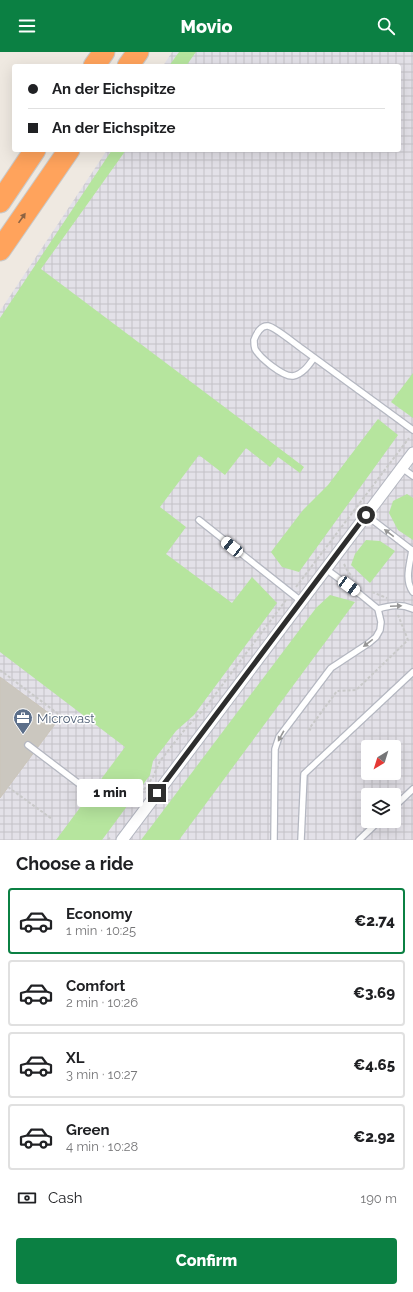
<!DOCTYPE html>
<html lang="en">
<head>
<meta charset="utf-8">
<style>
  body { margin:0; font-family:Raleway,sans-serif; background:#f2f2f2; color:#202124; height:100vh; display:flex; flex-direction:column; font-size:15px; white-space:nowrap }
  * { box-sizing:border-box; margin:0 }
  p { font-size:13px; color:#757577 }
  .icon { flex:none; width:22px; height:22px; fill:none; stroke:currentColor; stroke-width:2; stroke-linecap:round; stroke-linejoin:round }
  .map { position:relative; height:788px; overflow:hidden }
  .panel { display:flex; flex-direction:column; background:#fff; flex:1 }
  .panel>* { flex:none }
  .hud { position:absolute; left:12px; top:12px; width:389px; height:88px; border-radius:4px; box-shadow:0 4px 16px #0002; display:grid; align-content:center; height:88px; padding:0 16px; background:#fff }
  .needle { width:26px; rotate:218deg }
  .controls { position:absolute; left:361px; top:688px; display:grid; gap:8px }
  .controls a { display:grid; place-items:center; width:40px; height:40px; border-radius:4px; background:#fff; box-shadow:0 4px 16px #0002; font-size:20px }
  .end { position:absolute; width:18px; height:18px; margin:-9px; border:5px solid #2e2e2e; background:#fff; box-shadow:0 0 0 2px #fff }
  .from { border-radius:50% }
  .bubble { position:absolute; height:28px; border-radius:4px; background:#fff; box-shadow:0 4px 16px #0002; font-size:13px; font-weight:800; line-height:28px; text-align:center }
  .car { position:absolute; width:12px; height:24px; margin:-12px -6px; border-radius:5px; box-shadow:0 0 3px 1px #0007; background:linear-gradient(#fff 24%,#345 0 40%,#fff 0 76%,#345 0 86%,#fff 0) }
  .hud b { display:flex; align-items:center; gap:14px; height:38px; font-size:15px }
  .hud b+b { border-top:1px solid #e0e0e0 }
  .hud i { width:10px; height:10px; background:#202124 }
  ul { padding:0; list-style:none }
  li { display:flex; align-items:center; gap:12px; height:66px; margin:0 8px 6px; padding:0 8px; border:2px solid #e0e0e0; border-radius:4px }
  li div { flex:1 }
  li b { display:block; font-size:15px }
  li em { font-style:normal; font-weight:800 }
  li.current { border-color:#0b8043 }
  li>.icon { width:36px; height:36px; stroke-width:1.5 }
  h2 { padding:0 16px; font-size:18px; line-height:48px }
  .pay { display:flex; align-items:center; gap:10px; height:44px; padding:0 16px; font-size:15px }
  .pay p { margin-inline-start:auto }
  .primary-button { display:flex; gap:8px; margin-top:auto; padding:8px 16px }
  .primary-button a { flex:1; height:46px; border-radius:4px; background:#0b8043; color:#fff; font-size:16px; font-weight:800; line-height:46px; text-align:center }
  header { display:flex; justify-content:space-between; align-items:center; height:52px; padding:0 16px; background:#0b8043; color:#fff; font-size:18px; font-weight:800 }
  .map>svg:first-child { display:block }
  .industrial { fill:url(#industrial-grid); fill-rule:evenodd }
  .grass { fill:#b6e59e }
  .building { fill:#cbc7bf; stroke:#cbc5ba }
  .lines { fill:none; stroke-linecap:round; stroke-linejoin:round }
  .lane-casing { stroke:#b4b7c1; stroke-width:8 }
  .street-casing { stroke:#b4b7c1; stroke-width:13 }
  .highway-casing { stroke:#c9c9c9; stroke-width:23 }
  .path { stroke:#c9c9c9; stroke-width:2; stroke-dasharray:3 2; stroke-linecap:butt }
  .lane { stroke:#fff; stroke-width:5.5 }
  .street { stroke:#fff; stroke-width:11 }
  .highway { stroke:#ffa35c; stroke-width:21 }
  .oneway { fill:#8c6343 }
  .oneway2 { fill:#969696 }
  .route { stroke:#2e2e2e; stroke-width:5 }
  .labels { text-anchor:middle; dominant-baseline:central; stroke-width:3; stroke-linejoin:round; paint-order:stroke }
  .service-label { font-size:13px; fill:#4e5e75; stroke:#fff; text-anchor:start }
</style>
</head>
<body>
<header><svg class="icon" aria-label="menu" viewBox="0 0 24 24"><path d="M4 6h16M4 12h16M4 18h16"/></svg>Movio<svg class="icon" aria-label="search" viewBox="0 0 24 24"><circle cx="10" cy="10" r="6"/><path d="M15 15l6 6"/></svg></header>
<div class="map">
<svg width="413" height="788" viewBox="0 0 413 788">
  <defs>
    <pattern id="industrial-grid" width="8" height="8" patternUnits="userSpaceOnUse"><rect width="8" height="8" fill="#e3e1e8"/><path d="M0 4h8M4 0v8" fill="none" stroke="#c3c1c7"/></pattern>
  </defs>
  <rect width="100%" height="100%" fill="#efe9e1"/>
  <path class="industrial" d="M172,0H413V788H0V259L107,98H399V14H163ZM368,695H394V721H368ZM368,743H394V769H368Z"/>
  <g class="grass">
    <polygon points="179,0 196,0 186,14 169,14"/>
    <polygon points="112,98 126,98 41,217 304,415 300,421 278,405 270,415 246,396 225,423 199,403 160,455 186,475 166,502 232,551 252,525 277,551 194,663 176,679 153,709 150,723 102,788 56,788 125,695 0,600 0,266"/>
    <polygon points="413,321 413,366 391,350"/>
    <polygon points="378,367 398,383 299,520 282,515 271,500 303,458 328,433"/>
    <polygon points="407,442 413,446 413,488 398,478 389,461 393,449"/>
    <polygon points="366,488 380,489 395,499 370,531 351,513 355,502"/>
    <polygon points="330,543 355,550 179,788 141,788 316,556"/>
  </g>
  <polygon class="building" points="0,625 58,668 0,746"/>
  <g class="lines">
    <defs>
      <g id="lane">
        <path d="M314,306C309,313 303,322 293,324C283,325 260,306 255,297C254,294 254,291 254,288C256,282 261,273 268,274C275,275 295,292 301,296C339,324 376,351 413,378"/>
        <polyline points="402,416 413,424"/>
        <polyline points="366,463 413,499"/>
        <polyline points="199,468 301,549"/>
        <path d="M412,498C410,512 404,528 413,540"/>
        <path d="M378,557C391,553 401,552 413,557"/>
        <polyline points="28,693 78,731"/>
        <polyline points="394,755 413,737"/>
        <polyline points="274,788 275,697 279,685 331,616 369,591 376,585 380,578 381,570 378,557 361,543 326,517"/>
        <polyline points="301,788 304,722 413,620"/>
        <polyline points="359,788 379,769"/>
      </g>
      <polyline id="street" points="122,788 413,401"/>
      <g id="highway">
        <polyline points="94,14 104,0"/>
        <polyline points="128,14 138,0"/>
        <polyline points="0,150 35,98"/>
        <polyline points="0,198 69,98"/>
      </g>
    </defs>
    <use href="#lane" class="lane-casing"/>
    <use href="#street" class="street-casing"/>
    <use href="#highway" class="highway-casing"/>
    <g class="path">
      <polyline points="344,512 348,520 353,525"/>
      <polyline points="296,535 409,386"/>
      <polyline points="372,540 387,546"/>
      <polyline points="0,618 69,670"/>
      <polyline points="311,678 309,677 337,639 356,638 408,588 398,563"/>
      <polyline points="8,735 52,767"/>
      <polyline points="138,746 153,725 160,709 186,676 205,656 286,548"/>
      <polyline points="108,788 111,784"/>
    </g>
    <use href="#lane" class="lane"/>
    <use href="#street" class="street"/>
    <use href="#highway" class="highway"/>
  </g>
  <defs><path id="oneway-solid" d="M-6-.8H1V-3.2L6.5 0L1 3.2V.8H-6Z"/></defs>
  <use class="oneway" href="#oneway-solid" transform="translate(22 166) rotate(-55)"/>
  <g class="oneway2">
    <use href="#oneway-solid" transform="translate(389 481) rotate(-143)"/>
    <use href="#oneway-solid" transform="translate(396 554) rotate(-2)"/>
    <use href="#oneway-solid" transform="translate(368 591) rotate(143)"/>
    <use href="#oneway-solid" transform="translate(281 684) rotate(119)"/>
  </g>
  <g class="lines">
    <polyline class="route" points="157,741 366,463"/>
  </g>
  <defs>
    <symbol id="office-pin" viewBox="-11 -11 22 30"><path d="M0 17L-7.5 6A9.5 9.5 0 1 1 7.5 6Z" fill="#5c6f8a" stroke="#fff"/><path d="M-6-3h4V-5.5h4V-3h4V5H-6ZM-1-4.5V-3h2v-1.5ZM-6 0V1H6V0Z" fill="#fff"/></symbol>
  </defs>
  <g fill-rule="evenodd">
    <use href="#office-pin" x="12" y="655" width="22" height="30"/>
  </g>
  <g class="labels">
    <g class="service-label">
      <text x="37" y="666">Microvast</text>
    </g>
  </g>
</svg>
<div class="controls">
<a><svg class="needle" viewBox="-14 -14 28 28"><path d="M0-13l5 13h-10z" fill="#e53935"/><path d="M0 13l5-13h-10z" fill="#757577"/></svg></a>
<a><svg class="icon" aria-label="layers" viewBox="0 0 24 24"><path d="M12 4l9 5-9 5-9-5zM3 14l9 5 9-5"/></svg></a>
</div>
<i class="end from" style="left:366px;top:463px"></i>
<i class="end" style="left:157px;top:741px"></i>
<div class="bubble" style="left:77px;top:727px;width:66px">1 min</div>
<i class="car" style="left:232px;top:495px;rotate:309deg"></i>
<i class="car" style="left:349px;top:534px;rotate:126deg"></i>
<div class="hud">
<b><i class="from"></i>An der Eichspitze</b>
<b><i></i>An der Eichspitze</b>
</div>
</div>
<section class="panel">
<h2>Choose a ride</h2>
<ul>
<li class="current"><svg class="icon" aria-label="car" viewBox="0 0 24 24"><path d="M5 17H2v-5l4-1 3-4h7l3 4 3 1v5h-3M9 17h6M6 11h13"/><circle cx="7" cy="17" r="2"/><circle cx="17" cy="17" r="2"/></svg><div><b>Economy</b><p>1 min · 10:25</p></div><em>€2.74</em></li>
<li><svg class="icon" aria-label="car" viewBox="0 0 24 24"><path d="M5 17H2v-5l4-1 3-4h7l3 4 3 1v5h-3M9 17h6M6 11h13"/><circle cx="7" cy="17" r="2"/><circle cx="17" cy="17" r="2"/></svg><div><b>Comfort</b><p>2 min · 10:26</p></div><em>€3.69</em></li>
<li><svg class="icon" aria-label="car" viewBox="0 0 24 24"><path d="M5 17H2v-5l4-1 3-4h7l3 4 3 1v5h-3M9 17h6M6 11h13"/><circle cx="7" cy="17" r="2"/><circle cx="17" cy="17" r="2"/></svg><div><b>XL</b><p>3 min · 10:27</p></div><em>€4.65</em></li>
<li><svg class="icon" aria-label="car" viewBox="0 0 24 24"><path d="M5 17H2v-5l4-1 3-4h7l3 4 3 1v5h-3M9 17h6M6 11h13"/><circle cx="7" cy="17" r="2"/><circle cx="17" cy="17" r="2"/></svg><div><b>Green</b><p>4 min · 10:28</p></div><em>€2.92</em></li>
</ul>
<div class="pay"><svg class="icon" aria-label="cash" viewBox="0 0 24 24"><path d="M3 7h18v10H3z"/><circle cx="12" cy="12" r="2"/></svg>Cash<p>190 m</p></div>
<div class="primary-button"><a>Confirm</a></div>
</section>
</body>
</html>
